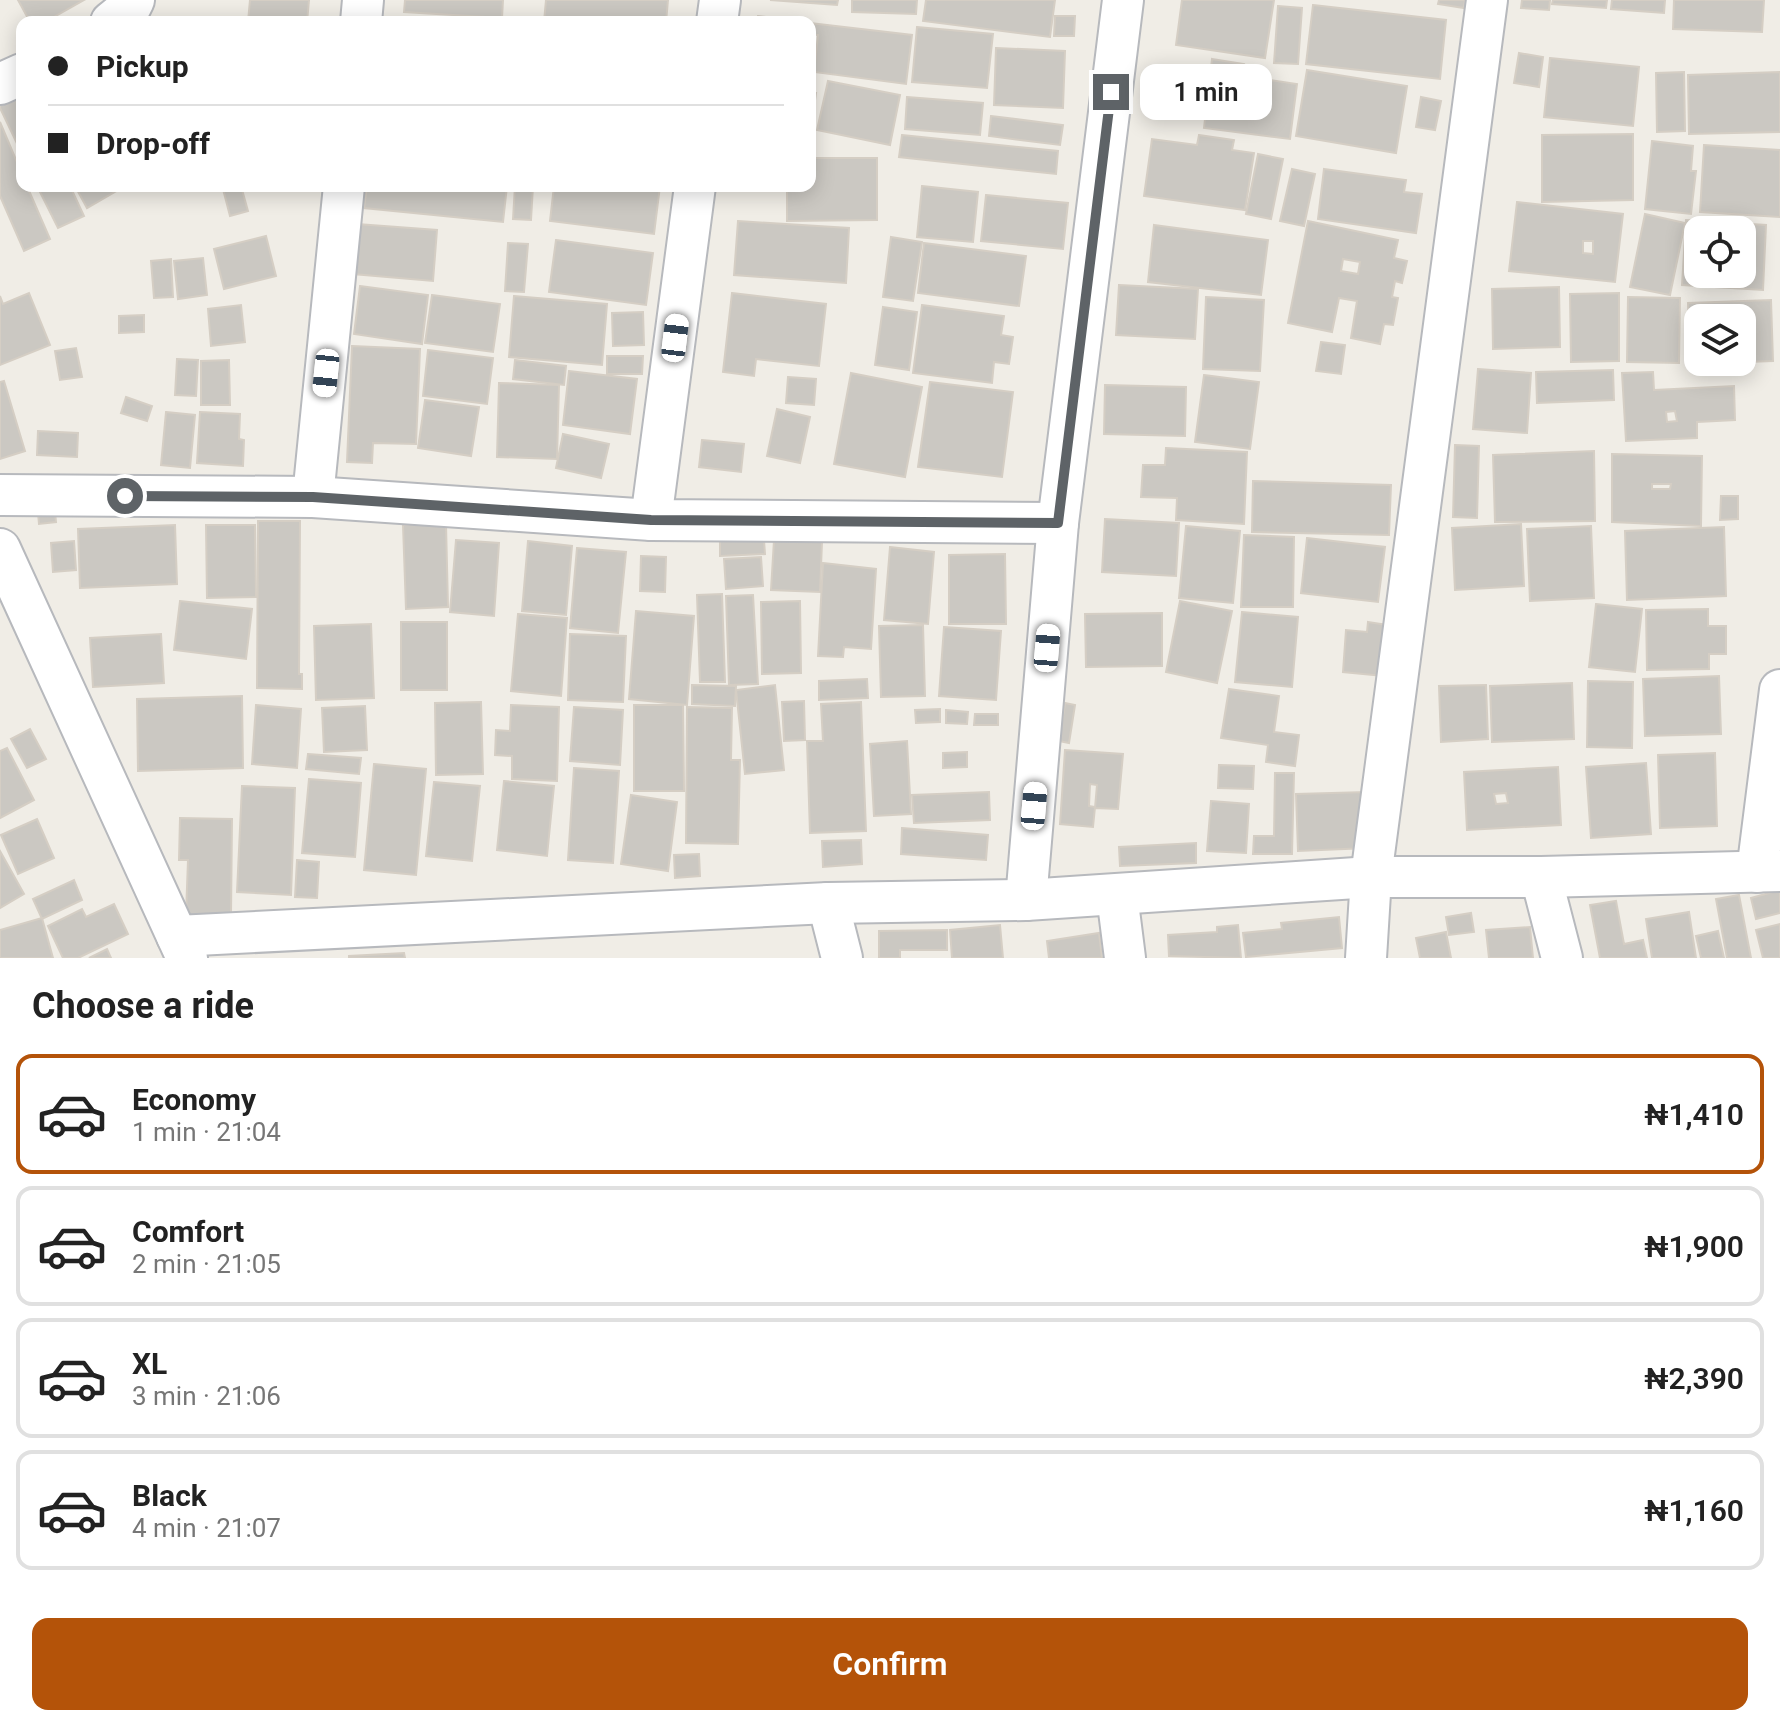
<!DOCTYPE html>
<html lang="en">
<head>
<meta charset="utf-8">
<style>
  body { margin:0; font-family:Roboto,sans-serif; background:#f2f2f2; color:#222; height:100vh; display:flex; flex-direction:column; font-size:30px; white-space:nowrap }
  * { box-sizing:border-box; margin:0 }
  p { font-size:26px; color:#767676 }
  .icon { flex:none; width:44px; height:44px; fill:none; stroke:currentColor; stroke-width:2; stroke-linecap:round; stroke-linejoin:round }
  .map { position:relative; height:958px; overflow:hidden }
  .sheet { display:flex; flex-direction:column; background:#fff; flex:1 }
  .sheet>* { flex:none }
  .guide { position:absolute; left:16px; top:16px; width:800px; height:176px; border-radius:16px; box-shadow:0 4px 20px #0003; display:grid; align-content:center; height:176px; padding:0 32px; background:#fff }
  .fabs { position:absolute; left:1684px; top:216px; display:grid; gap:16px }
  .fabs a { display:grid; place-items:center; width:72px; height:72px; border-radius:16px; background:#fff; box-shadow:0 4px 20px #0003; font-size:40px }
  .end { position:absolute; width:36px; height:36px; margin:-18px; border:10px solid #5e6367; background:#fff; box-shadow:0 0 0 4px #fff }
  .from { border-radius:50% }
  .bubble { position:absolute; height:56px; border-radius:16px; background:#fff; box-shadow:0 4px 20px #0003; font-size:26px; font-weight:600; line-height:56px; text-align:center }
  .car { position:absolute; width:24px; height:48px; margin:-24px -12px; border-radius:10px; box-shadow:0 0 6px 2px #0007; background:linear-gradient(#fff 24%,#345 0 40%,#fff 0 76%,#345 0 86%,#fff 0) }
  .guide b { display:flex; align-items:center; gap:28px; height:76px; font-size:30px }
  .guide b+b { border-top:2px solid #e0e0e0 }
  .guide i { width:20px; height:20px; background:#222 }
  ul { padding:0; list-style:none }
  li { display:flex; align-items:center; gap:24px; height:120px; margin:0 16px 12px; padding:0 16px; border:4px solid #e0e0e0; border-radius:16px }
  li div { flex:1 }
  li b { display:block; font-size:30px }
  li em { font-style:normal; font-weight:600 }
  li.on { border-color:#b45309 }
  li>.icon { width:72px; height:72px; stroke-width:1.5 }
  h2 { padding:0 32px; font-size:36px; line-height:96px }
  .primary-button { display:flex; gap:16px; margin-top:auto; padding:16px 32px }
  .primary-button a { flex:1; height:92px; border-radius:16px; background:#b45309; color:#fff; font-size:32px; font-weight:600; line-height:92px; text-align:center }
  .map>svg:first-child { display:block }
  .building { fill:#cbc8c2; stroke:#d5cec4; stroke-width:2; fill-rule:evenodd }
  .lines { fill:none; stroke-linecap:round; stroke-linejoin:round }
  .minor-casing { stroke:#b7b9bd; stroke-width:44 }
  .minor { stroke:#fff; stroke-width:40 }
  .route { stroke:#5e6367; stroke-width:10 }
</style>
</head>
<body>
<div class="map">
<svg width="1780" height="958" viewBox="0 0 1780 958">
  <rect width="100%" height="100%" fill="#f0ede6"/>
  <g class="building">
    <polygon points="18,0 84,0 45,22 30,22"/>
    <polygon points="250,0 309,0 307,22 248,22"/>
    <polygon points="405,0 503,0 502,18 404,12"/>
    <polygon points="546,0 668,0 666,22 544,22"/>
    <polygon points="770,0 838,0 837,5"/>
    <polygon points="852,0 917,0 916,14 852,12"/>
    <polygon points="926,0 1055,0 1050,37 923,21"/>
    <polygon points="1182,0 1274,0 1265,58 1176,45"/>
    <polygon points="1439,0 1465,0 1464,8 1438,4"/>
    <polygon points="1522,0 1550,0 1549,10 1521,8"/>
    <polygon points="1553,0 1607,0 1606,8 1552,4"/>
    <polygon points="1612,0 1665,0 1664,13 1611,9"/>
    <polygon points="1674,0 1764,0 1762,32 1673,29"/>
    <polygon points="1313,5 1446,20 1440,79 1306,64"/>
    <polygon points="1278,6 1302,8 1298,64 1274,63"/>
    <polygon points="758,16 805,22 757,22"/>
    <polygon points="1055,16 1075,16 1074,36 1054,36"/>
    <polygon points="810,23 912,35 906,84 814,72 818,35 810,34"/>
    <polygon points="917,27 993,34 987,88 912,82"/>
    <polygon points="996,48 1065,51 1063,108 994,105"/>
    <polygon points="1519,53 1543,57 1539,87 1514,83"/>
    <polygon points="1550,58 1639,67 1633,126 1544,117"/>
    <polygon points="1212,59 1244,64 1242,76 1297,84 1290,139 1204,128"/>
    <polygon points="1307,70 1407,86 1396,153 1296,136"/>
    <polygon points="1684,72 1685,131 1657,132 1656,73"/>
    <polygon points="1780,72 1780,132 1689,134 1688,75"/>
    <polygon points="828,81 900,95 890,145 817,130"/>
    <polygon points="22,92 22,154 0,108 0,103"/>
    <polygon points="810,93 816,93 810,137"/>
    <polygon points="907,97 983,103 980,135 905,129"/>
    <polygon points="1421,97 1441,101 1435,130 1416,127"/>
    <polygon points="991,116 1063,125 1060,145 989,136"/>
    <polygon points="0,122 22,174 22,186 27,186 50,239 24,251 0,196"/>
    <polygon points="1633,134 1633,200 1542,202 1542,135"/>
    <polygon points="902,135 1058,151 1056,174 899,157"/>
    <polygon points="1199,135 1234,140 1232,150 1254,153 1245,210 1144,196 1152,139 1197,145"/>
    <polygon points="1652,141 1693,146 1691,171 1696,171 1691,214 1645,209"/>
    <polygon points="1704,145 1780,150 1780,217 1700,212"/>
    <polygon points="1258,154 1283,159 1271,219 1246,214"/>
    <polygon points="810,158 877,158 877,220 787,221 787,186 810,186"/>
    <polygon points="1292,169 1315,174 1304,226 1280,221"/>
    <polygon points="1324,169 1406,180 1404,192 1422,194 1416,233 1318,219"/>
    <polygon points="37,186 70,186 84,216 58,228"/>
    <polygon points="75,186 125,186 87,208"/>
    <polygon points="241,186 248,211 230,216 223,189"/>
    <polygon points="367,186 507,186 503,222 364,208"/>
    <polygon points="515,186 533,186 531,220 513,219"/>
    <polygon points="554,186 660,186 654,234 550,221"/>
    <polygon points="922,186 978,192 973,242 917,237"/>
    <polygon points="986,195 1068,203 1063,249 981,241"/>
    <path d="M1517,202L1623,214L1615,282L1509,271ZM1583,241H1593V254L1583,253Z"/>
    <polygon points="1645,214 1685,223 1670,295 1630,287"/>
    <path d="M1686,220L1766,225L1763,290L1682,285ZM1698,230H1742V274H1698Z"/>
    <polygon points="738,221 849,228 846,283 734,275"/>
    <path d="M1308,221L1398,240L1394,258L1407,261L1402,283L1395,281L1392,297L1398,298L1393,325L1384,324L1380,344L1351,338L1357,301L1339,298L1332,332L1288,323ZM1343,259L1360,262L1358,274L1341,271Z"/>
    <polygon points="357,224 437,230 433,281 353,274"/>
    <polygon points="1154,225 1268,240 1261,295 1148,282"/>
    <polygon points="266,236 276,276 224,289 214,249"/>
    <polygon points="891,237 922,242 913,301 883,297"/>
    <polygon points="556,240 653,253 646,305 549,292"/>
    <polygon points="508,243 528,244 524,292 505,291"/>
    <polygon points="924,243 1026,256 1019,306 918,293"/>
    <polygon points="203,258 207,295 178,299 174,261"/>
    <polygon points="171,259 173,297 154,298 151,261"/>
    <polygon points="1119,285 1198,289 1195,339 1116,335"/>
    <polygon points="360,286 428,295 422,344 354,334"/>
    <polygon points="1559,287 1560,347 1493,349 1492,289"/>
    <polygon points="29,293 50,345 0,365 0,296 3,304"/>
    <polygon points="732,293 826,304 819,366 756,359 754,376 723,372"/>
    <polygon points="1619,293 1619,361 1571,362 1570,294"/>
    <polygon points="432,295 500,304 493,352 425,343"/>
    <polygon points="514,296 607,304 602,365 509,357"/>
    <polygon points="1206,297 1264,300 1260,371 1203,369"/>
    <polygon points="1628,297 1680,298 1679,363 1627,362"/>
    <path d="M1771,300L1773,361L1690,364L1688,303ZM1698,318H1742V362H1698Z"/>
    <polygon points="241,305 245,342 211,346 208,309"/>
    <polygon points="922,305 1004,316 1001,335 1013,337 1009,364 994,362 992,383 913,373"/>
    <polygon points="883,307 917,312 909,370 875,365"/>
    <polygon points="643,312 644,345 613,346 612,313"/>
    <polygon points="144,315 144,332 119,333 119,316"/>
    <polygon points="1321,342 1345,345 1341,374 1316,371"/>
    <polygon points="352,346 420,349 416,444 373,443 372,463 347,462"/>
    <polygon points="76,348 82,377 60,380 55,351"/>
    <polygon points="428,350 493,358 487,404 423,396"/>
    <polygon points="607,356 643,356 642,374 607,374"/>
    <polygon points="177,359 198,360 196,396 175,395"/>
    <polygon points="229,360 230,405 201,405 201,361"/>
    <polygon points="515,360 566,366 564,385 513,379"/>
    <polygon points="1478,369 1531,373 1527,433 1473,429"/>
    <polygon points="1613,370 1614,400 1537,403 1536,372"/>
    <polygon points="569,371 637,379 630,434 563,425"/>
    <path d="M1653,372L1654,390L1734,386L1735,420L1697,422V438L1626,441L1622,373ZM1675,411L1677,421L1667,422L1666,412Z"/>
    <polygon points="851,373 922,387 905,477 834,464"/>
    <polygon points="1204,375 1259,382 1250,449 1195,442"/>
    <polygon points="788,377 816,379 814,405 786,403"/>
    <polygon points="4,381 25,451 0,459 0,382"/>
    <polygon points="930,382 1013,392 1002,477 918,467"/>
    <polygon points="499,383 559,385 557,459 497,457"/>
    <polygon points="1105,385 1186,387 1185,436 1104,434"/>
    <polygon points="126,397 152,406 147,421 121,413"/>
    <polygon points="425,400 479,407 471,456 418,448"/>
    <polygon points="777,409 810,417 800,463 767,456"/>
    <polygon points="166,412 195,415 190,468 161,465"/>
    <polygon points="200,412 240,414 239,439 244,440 243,466 197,463"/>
    <polygon points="38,431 78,433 77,457 37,455"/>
    <polygon points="563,434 609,444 601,478 556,468"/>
    <polygon points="702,440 744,444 741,472 699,467"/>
    <polygon points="1455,445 1479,446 1477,518 1453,517"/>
    <polygon points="1166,448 1247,452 1244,524 1176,520 1177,498 1141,497 1143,465 1165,465"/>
    <polygon points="1594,451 1595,521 1495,522 1493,455"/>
    <path d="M1612,454L1702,456L1701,526L1612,522ZM1652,484H1671L1670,489H1652Z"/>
    <polygon points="1253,481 1391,485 1389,535 1252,532"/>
    <polygon points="1721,496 1738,496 1738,519 1720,520"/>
    <polygon points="55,511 56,522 39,524 38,513"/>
    <polygon points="1105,519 1179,523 1176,576 1102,572"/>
    <polygon points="258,521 300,521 299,674 302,674 302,689 257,688"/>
    <polygon points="446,524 448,607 406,609 403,525"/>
    <polygon points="1521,524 1524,586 1455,590 1452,528"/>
    <polygon points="175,525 177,584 80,588 78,529"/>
    <polygon points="206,525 255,525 256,597 207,598"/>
    <polygon points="763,526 765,554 720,556 720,527"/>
    <polygon points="1186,526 1240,531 1233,603 1179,598"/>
    <polygon points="1591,526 1594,598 1530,601 1527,529"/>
    <polygon points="1724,527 1726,596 1627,600 1625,531"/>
    <polygon points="1244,535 1294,537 1293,607 1241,607"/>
    <polygon points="1307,538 1385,547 1378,602 1301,593"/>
    <polygon points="456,540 499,543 494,616 450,612"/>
    <polygon points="774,540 822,542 820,592 771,590"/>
    <polygon points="74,541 76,570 53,572 51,543"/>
    <polygon points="528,541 572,546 566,615 522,611"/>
    <polygon points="890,547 934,552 928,624 884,620"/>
    <polygon points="577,548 626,552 618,633 570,628"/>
    <polygon points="1005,554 1006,624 949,624 949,555"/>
    <polygon points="641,556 666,557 665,592 640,591"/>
    <polygon points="761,557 763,586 726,589 724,559"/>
    <polygon points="823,563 876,569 871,649 844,647 843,657 818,656"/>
    <polygon points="722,594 725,682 700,682 697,595"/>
    <polygon points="753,595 758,684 729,685 726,596"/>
    <polygon points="180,601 252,609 246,659 174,650"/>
    <polygon points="800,601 801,673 762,674 761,602"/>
    <polygon points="1180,601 1232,611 1217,683 1166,672"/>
    <polygon points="1596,604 1642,609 1635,672 1589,667"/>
    <polygon points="1708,609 1708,626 1726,626 1726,654 1709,654 1709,669 1647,670 1646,610"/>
    <polygon points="636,611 694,616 687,705 629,699"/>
    <polygon points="1242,612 1298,617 1292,687 1235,682"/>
    <polygon points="1162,613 1162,666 1086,667 1085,614"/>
    <polygon points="518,614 567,618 561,696 511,691"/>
    <rect x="401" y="622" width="46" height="68"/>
    <polygon points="1368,622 1388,625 1383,676 1343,672 1346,630 1367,632"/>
    <polygon points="371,624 374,698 316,700 314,626"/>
    <polygon points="923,625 925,696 881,697 879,626"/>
    <polygon points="944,627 1001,631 996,700 939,696"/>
    <polygon points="161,634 164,683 93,687 90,638"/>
    <polygon points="570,634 626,636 623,702 568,700"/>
    <polygon points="1719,676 1721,734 1645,736 1643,679"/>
    <polygon points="867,679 868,698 819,700 819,681"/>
    <polygon points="1588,681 1633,682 1632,748 1587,747"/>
    <polygon points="1572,683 1574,739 1492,742 1490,686"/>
    <polygon points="692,685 736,686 735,706 692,704"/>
    <polygon points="775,685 784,770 745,774 736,690"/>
    <polygon points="1486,685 1488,739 1441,742 1439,686"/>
    <polygon points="1229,689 1279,696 1274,732 1299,735 1295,766 1266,762 1268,745 1221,738"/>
    <polygon points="242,696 243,768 138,771 137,699"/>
    <polygon points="804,701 805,740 784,741 782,702"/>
    <polygon points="481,702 483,774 436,775 435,703"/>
    <polygon points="861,702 866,831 810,833 807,741 823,741 821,704"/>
    <polygon points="1065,703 1075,705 1069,743 1059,741"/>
    <polygon points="256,705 301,709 297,768 252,764"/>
    <polygon points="511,705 559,707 557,781 512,779 512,756 495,755 496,730 510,731"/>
    <polygon points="634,705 683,705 684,791 634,791"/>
    <polygon points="365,706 367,750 324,752 322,708"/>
    <polygon points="574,707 623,710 620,765 570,761"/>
    <polygon points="687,707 732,708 731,760 740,760 738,844 686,843"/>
    <polygon points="940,709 940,722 916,723 915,710"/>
    <polygon points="946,710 968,712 967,724 946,723"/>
    <polygon points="975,714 998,714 998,725 974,725"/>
    <polygon points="30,729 46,759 27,768 11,739"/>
    <polygon points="907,741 911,814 874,816 870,744"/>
    <polygon points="7,748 34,800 0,818 0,751"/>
    <polygon points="1065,750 1123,754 1118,809 1095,808 1097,785 1090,784 1089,806 1095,807 1093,827 1060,824"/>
    <polygon points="967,752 967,767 943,768 943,753"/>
    <polygon points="1715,753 1717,826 1660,828 1658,755"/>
    <polygon points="308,754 361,758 359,774 306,769"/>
    <polygon points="1646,763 1651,834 1591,838 1586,767"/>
    <polygon points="374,764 426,769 416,875 364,870"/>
    <polygon points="1219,765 1254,766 1253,789 1218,788"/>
    <path d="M1558,767L1561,825L1467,830L1464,772ZM1506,793L1508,803L1496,804L1494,794Z"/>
    <polygon points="574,768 619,771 613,863 568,860"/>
    <polygon points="1275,773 1294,773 1292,854 1253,854 1254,836 1274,836"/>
    <polygon points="309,779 361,783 355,857 302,853"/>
    <polygon points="504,781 554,786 547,856 497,850"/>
    <polygon points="434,782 480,786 472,861 426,856"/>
    <polygon points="242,786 295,788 291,895 237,892"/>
    <polygon points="989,792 990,820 914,823 912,795"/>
    <polygon points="1367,792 1368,848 1298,851 1296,794"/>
    <polygon points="631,795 677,802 668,871 621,864"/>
    <polygon points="1211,801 1249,804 1246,853 1207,851"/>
    <polygon points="180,818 232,819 231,916 186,915 188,860 179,860"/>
    <polygon points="37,819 54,858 18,874 1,835"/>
    <polygon points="902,828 988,835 986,860 901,854"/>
    <polygon points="861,840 862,864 823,867 822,841"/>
    <polygon points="1196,843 1196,863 1120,866 1119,847"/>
    <polygon points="0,851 24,894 0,908"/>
    <polygon points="699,854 700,876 675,878 674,855"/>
    <polygon points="297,860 319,862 317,898 295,897"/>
    <polygon points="74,880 82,900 42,919 33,899"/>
    <polygon points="1780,890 1780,913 1756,919 1751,898"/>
    <polygon points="1739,895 1751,958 1727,958 1716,899"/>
    <polygon points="1616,901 1624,944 1643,940 1647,958 1600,958 1590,905"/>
    <polygon points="114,904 128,934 78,958 63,958 48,926 82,909 86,917"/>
    <polygon points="1689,912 1696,958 1652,958 1646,919"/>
    <polygon points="1471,913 1474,932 1449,935 1446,917"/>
    <polygon points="1339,917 1342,948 1246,957 1243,933 1282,929 1281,923"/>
    <polygon points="42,918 53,958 0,958 0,930"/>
    <polygon points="1780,924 1780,958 1763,958 1756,930"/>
    <polygon points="1000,925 1003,958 952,958 950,930"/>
    <polygon points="1238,925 1241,958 1169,956 1168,935 1217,932 1217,927"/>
    <polygon points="1530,927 1533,958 1489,958 1486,930"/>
    <polygon points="947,930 947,950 900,950 900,958 879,958 879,931"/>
    <polygon points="1718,931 1724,958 1701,958 1696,936"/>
    <polygon points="1446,932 1451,958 1420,958 1416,938"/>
    <polygon points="1099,933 1102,958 1049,958 1047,941"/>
    <polygon points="107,949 111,958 89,958"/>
    <polygon points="404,953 405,958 349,958 349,956"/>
  </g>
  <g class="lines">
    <defs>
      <g id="minor">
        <polyline points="111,22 131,6 134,0"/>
        <polyline points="361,22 363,0"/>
        <polyline points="717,22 720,0"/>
        <polyline points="0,84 22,74"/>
        <polyline points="0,495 313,497 651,520 1058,523"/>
        <polyline points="313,497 344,186"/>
        <polyline points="651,520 695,186"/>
        <polyline points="0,549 187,958"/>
        <polyline points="1757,872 1780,690"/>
        <polyline points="1541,877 1562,958"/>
        <polyline points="1117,895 1125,958"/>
        <polyline points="1026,900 1058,523 1123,0"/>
        <polyline points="828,903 842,958"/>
        <polyline points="177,936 828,903 1026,900 1371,877 1541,877 1780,871"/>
        <polyline points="1366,958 1371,877 1487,0"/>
      </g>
    </defs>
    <use href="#minor" class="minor-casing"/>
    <use href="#minor" class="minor"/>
  </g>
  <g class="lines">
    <polyline class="route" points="125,496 313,497 651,520 1058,523 1111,92"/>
  </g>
</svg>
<div class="fabs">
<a><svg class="icon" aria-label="locate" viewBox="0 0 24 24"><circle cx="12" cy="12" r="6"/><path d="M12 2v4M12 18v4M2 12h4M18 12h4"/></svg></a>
<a><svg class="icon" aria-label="layers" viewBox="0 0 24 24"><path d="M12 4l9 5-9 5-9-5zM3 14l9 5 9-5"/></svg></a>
</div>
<i class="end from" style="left:125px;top:496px"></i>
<i class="end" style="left:1111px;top:92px"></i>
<div class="bubble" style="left:1140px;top:64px;width:132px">1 min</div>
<i class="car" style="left:675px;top:338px;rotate:7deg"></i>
<i class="car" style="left:326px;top:373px;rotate:186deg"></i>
<i class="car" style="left:1047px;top:648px;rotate:5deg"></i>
<i class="car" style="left:1034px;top:806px;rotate:5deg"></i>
<div class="guide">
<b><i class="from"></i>Pickup</b>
<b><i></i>Drop-off</b>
</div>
</div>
<section class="sheet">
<h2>Choose a ride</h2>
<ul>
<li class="on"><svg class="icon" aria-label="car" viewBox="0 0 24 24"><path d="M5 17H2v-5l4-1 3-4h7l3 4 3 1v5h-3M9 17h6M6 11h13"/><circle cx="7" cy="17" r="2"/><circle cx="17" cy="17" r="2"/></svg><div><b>Economy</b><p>1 min · 21:04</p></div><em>₦1,410</em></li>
<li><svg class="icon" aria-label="car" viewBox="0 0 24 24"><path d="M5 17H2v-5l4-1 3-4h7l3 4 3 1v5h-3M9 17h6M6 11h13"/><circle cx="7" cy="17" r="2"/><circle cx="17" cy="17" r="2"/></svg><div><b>Comfort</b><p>2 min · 21:05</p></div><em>₦1,900</em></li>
<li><svg class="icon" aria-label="car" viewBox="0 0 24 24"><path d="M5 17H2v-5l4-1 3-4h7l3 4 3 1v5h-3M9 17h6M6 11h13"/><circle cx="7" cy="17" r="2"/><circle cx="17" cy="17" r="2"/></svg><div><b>XL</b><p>3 min · 21:06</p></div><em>₦2,390</em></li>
<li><svg class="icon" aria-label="car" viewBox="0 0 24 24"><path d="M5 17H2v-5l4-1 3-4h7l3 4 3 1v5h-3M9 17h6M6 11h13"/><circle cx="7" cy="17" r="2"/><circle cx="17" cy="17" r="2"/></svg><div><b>Black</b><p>4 min · 21:07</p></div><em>₦1,160</em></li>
</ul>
<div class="primary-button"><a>Confirm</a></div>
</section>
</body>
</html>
